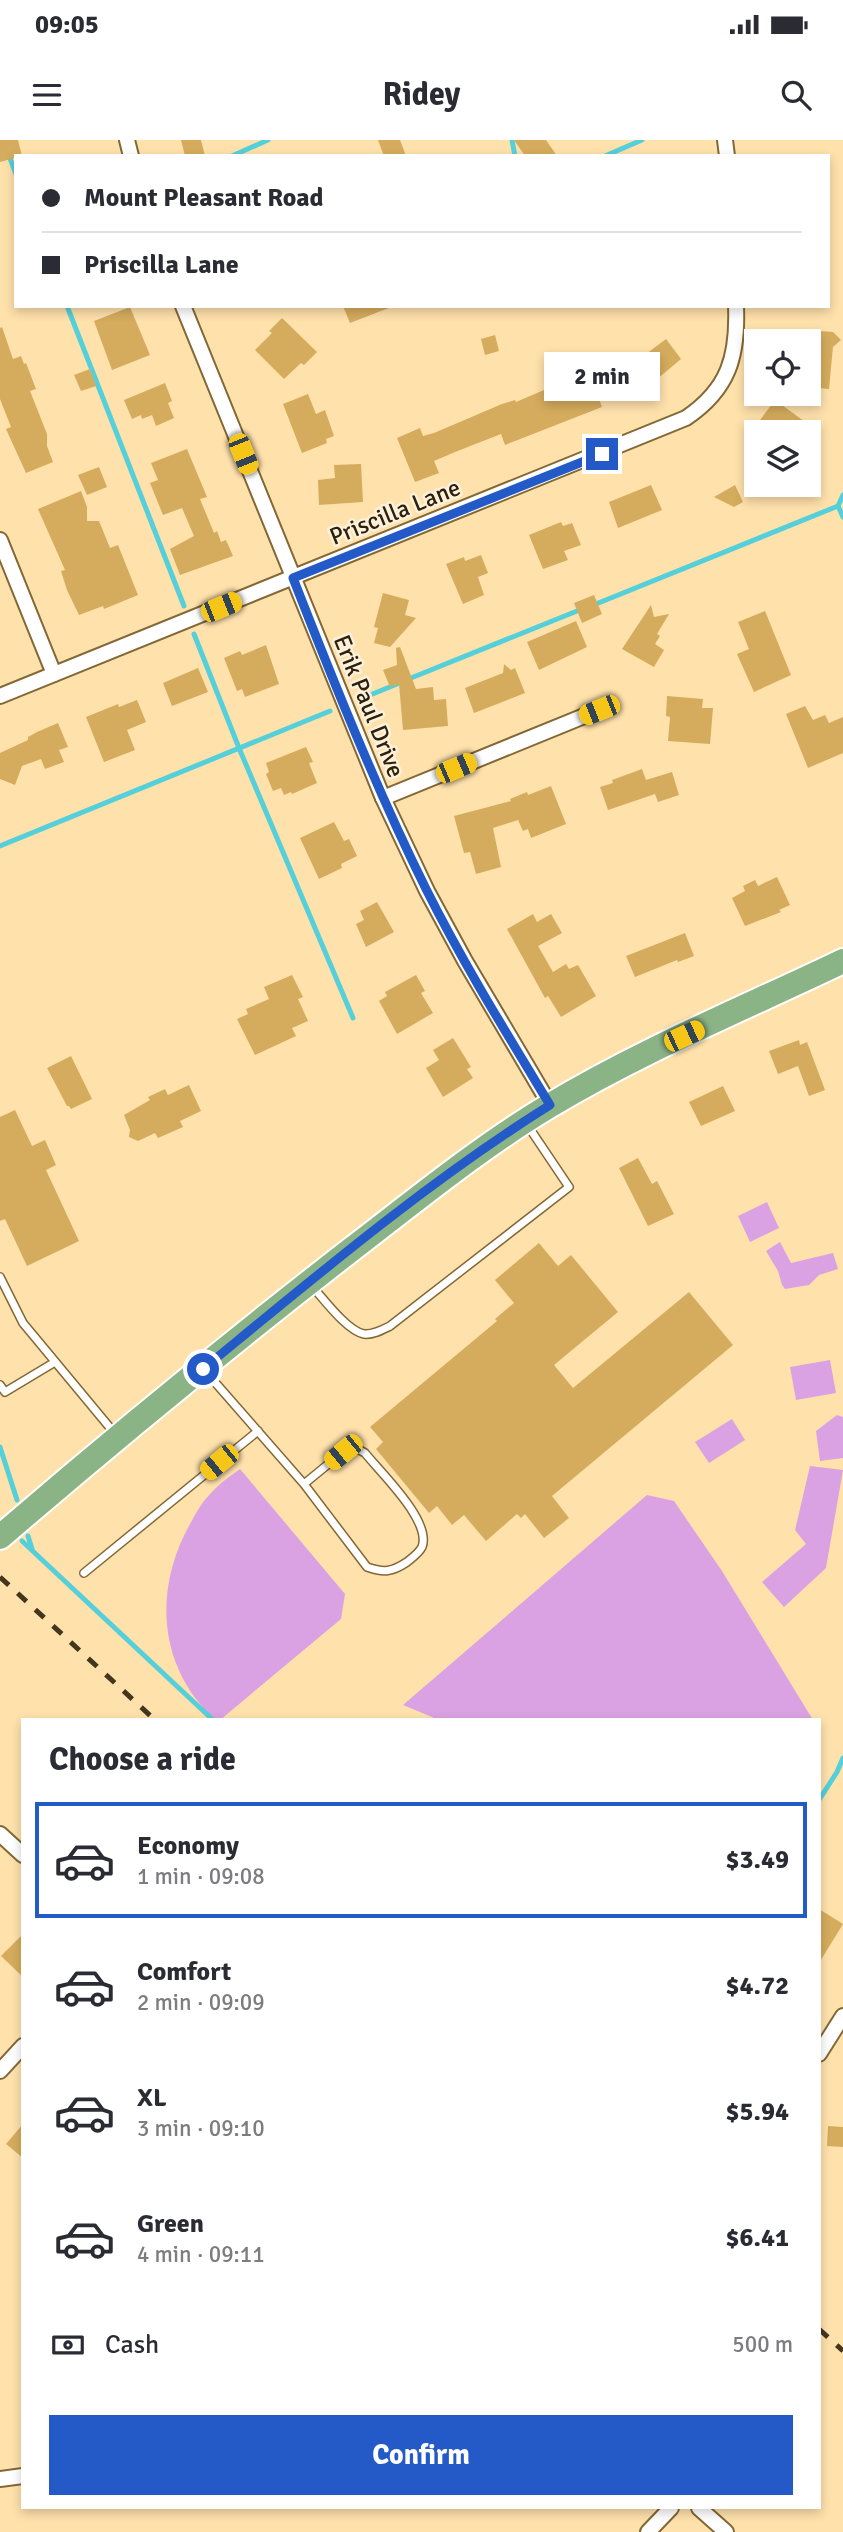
<!DOCTYPE html>
<html lang="en">
<head>
<meta charset="utf-8">
<style>
  body { margin:0; font-family:Signika,sans-serif; background:#f2f2f3; color:#2b2b33; height:100vh; display:flex; flex-direction:column; font-size:26px; white-space:nowrap }
  * { box-sizing:border-box; margin:0 }
  p { font-size:23px; color:#7c7c81 }
  .icon { flex:none; width:38px; height:38px; fill:none; stroke:currentColor; stroke-width:2; stroke-linecap:round; stroke-linejoin:round }
  .map { position:relative; flex:1; overflow:hidden }
  .side { position:absolute; left:21px; top:1578px; width:800px; height:791px; display:flex; flex-direction:column; background:#fff; border-radius:0px; box-shadow:0 4px 10px #0003 }
  .side>* { flex:none }
  .guide { position:absolute; left:14px; top:14px; width:816px; height:154px; border-radius:0px; box-shadow:0 4px 10px #0003; display:grid; align-content:center; height:154px; padding:0 28px; background:#fff }
  .buttons { position:absolute; left:744px; top:189px; display:grid; gap:14px }
  .buttons a { display:grid; place-items:center; width:77px; height:77px; border-radius:0px; background:#fff; box-shadow:0 4px 10px #0003; font-size:35px }
  .end { position:absolute; width:32px; height:32px; margin:-16px; border:9px solid #245ac7; background:#fff; box-shadow:0 0 0 4px #fff }
  .from { border-radius:50% }
  .bubble { position:absolute; height:49px; border-radius:0px; background:#fff; box-shadow:0 4px 10px #0003; font-size:23px; font-weight:700; line-height:49px; text-align:center }
  .car { position:absolute; width:21px; height:42px; margin:-21px -10px; border-radius:9px; box-shadow:0 0 5px 2px #0007; background:linear-gradient(#f5c518 24%,#345 0 40%,#f5c518 0 76%,#345 0 86%,#f5c518 0) }
  .guide b { display:flex; align-items:center; gap:24px; height:66px; font-size:26px }
  .guide b+b { border-top:2px solid #e1e1e2 }
  .guide i { width:18px; height:18px; background:#2b2b33 }
  ul { padding:0; list-style:none }
  li { display:flex; align-items:center; gap:21px; height:116px; margin:0 14px 10px; padding:0 14px; border:4px solid transparent; border-radius:0px }
  li div { flex:1 }
  li b { display:block; font-size:26px }
  li em { font-style:normal; font-weight:700 }
  li.active { border-color:#245ac7 }
  li>.icon { width:63px; height:63px; stroke-width:1.5 }
  h2 { padding:0 28px; font-size:32px; line-height:84px }
  .pay { display:flex; align-items:center; gap:18px; height:77px; padding:0 28px; font-size:26px }
  .pay p { margin-inline-start:auto }
  .cta { display:flex; gap:14px; margin-top:auto; padding:14px 28px }
  .cta a { flex:1; height:80px; border-radius:0px; background:#245ac7; color:#fff; font-size:28px; font-weight:700; line-height:80px; text-align:center }
  .status { display:flex; justify-content:space-between; align-items:center; height:49px; padding:0 35px; background:#fff; direction:ltr }
  .status svg { height:19px; fill:currentColor }
  header { display:flex; justify-content:space-between; align-items:center; height:91px; padding:0 28px; background:#fff; font-size:32px; font-weight:700 }
  .map>svg:first-child { display:block }
  .green { fill:#dba2e3 }
  .lines { fill:none; stroke-linecap:round; stroke-linejoin:round }
  .stream { stroke:#55d0da; stroke-width:5 }
  .building { fill:#d5ac5d }
  .service-casing { stroke:#836835; stroke-width:10 }
  .minor-casing { stroke:#836835; stroke-width:18 }
  .trunk-casing { stroke:#fff; stroke-width:28 }
  .service { stroke:#fff; stroke-width:7 }
  .minor { stroke:#fff; stroke-width:14 }
  .trunk { stroke:#8ab386; stroke-width:24 }
  .rail { stroke:#43361d; stroke-width:5; stroke-dasharray:12 12; stroke-linecap:butt }
  .route { stroke:#245ac7; stroke-width:9 }
  .labels { text-anchor:middle; dominant-baseline:central; stroke-width:5; stroke-linejoin:round; paint-order:stroke }
  .street-label { font-size:24px; fill:#2c210c; stroke:#fdf1dc }
</style>
</head>
<body>
<div class="status"><b>09:05</b><svg viewBox="0 0 49 12"><path d="M0 12V9h3v3zM5 12V6h3v6zM10 12V3h3v9zM15 12V0h3v12zM26 1h20v11H26zM47 4h2v5h-2z"/></svg></div>
<header><svg class="icon" aria-label="menu" viewBox="0 0 24 24"><path d="M4 6h16M4 12h16M4 18h16"/></svg>Ridey<svg class="icon" aria-label="search" viewBox="0 0 24 24"><circle cx="10" cy="10" r="6"/><path d="M15 15l6 6"/></svg></header>
<div class="map">
<svg width="843" height="2392" viewBox="0 0 843 2392">
  <rect width="100%" height="100%" fill="#ffe1ab"/>
  <g class="green">
    <polygon points="767,1062 779,1088 750,1102 738,1076"/>
    <polygon points="780,1102 791,1123 833,1113 838,1129 819,1135 809,1145 785,1149 782,1145 778,1131 766,1111"/>
    <polygon points="830,1220 836,1253 796,1260 790,1227"/>
    <polygon points="837,1275 843,1277 843,1318 820,1321 816,1291"/>
    <polygon points="732,1279 745,1300 709,1323 695,1302"/>
    <polygon points="810,1326 843,1330 826,1428 784,1467 762,1442 806,1404 795,1390"/>
    <path d="M240,1329L345,1454L341,1479L220,1580H215C158,1527 153,1450 190,1384C196,1373 202,1362 211,1353C219,1344 230,1336 240,1329Z"/>
    <polygon points="647,1355 674,1361 722,1431 813,1580 439,1580 403,1565"/>
  </g>
  <g class="lines">
    <g class="stream">
      <polyline points="3,0 16,34"/>
      <polyline points="512,0 515,16"/>
      <polyline points="232,16 268,0"/>
      <polyline points="605,16 642,0"/>
      <polyline points="67,166 184,466"/>
      <polyline points="838,366 843,377"/>
      <polyline points="591,466 838,366 843,355"/>
      <polyline points="194,494 239,608 353,878"/>
      <polyline points="406,540 582,469"/>
      <polyline points="358,560 397,544"/>
      <polyline points="0,706 330,571"/>
      <polyline points="0,1307 17,1360"/>
      <polyline points="28,1396 32,1409"/>
      <polyline points="22,1401 213,1580"/>
      <polyline points="819,1660 837,1632 843,1618"/>
    </g>
  </g>
  <g class="building">
    <polygon points="0,0 18,0 22,16 0,22"/>
    <polygon points="181,0 201,0 205,16 185,16"/>
    <polygon points="378,0 400,0 406,16 384,16"/>
    <polygon points="514,0 546,0 557,16 525,16"/>
    <polygon points="343,166 394,166 350,183"/>
    <polygon points="130,167 150,215 112,230 94,181"/>
    <polygon points="282,178 317,212 304,225 301,223 284,239 255,210 272,193 269,191"/>
    <polygon points="2,187 13,219 21,216 24,224 26,223 36,249 30,251 47,294 47,306 53,322 26,333 6,289 11,287 0,259 0,188"/>
    <polygon points="808,190 833,192 841,200 833,207 829,249 808,247"/>
    <polygon points="495,195 499,211 485,215 481,199"/>
    <polygon points="666,199 681,219 644,250 643,248 634,255 618,235"/>
    <polygon points="90,229 96,246 81,251 74,235"/>
    <polygon points="572,238 574,245 592,240 602,267 505,305 501,294 455,312 434,321 439,333 415,342 397,298 420,288 423,296 434,293 502,264 515,260 516,262"/>
    <polygon points="165,243 172,261 168,263 174,278 156,286 152,275 142,279 141,275 132,279 124,260"/>
    <polygon points="308,254 316,274 325,270 334,296 326,299 327,303 302,313 283,264"/>
    <polygon points="775,260 819,292 751,292"/>
    <polygon points="187,309 207,357 200,359 214,393 217,391 221,402 226,400 233,416 180,435 170,409 194,396 182,368 163,375 150,343 158,340 151,323"/>
    <polygon points="361,324 363,362 319,365 318,340 335,338 334,325"/>
    <polygon points="99,327 107,347 87,355 78,335"/>
    <polygon points="651,345 662,370 618,388 609,362"/>
    <polygon points="735,345 743,362 734,367 714,357"/>
    <polygon points="81,351 87,367 87,381 99,381 110,408 118,405 138,455 104,469 103,466 79,475 67,450 61,431 65,430 38,369"/>
    <polygon points="561,382 563,386 572,383 581,405 564,411 568,420 543,429 529,395"/>
    <polygon points="481,415 488,433 478,437 484,455 463,464 446,424 464,417 465,421"/>
    <polygon points="383,453 409,460 405,475 416,478 390,507 374,503 378,488 374,487"/>
    <polygon points="594,455 602,474 582,483 574,463"/>
    <polygon points="651,465 654,477 669,474 657,494 660,496 655,504 664,510 654,527 622,509"/>
    <polygon points="765,471 791,535 754,552 737,514 749,509 738,482"/>
    <polygon points="576,481 587,507 539,530 527,502"/>
    <polygon points="266,505 279,544 245,557 242,549 237,551 224,518 240,511 242,515"/>
    <polygon points="400,507 416,549 433,547 434,560 446,559 448,586 403,590 399,544 390,547 383,530 397,525 396,508"/>
    <polygon points="504,524 511,530 515,528 525,553 474,573 465,548 503,533"/>
    <polygon points="198,528 208,552 172,566 163,543"/>
    <polygon points="667,556 703,559 702,568 713,568 710,604 668,601 670,577 666,576"/>
    <polygon points="137,560 146,582 127,590 135,610 104,622 86,577 118,564 119,567"/>
    <polygon points="805,566 813,580 825,575 829,583 843,577 843,613 808,628 786,574"/>
    <polygon points="58,583 68,607 59,610 64,622 45,629 41,619 22,626 15,645 0,639 0,613 28,600 28,597 37,592"/>
    <polygon points="306,607 313,622 309,623 317,643 292,654 291,652 284,655 281,648 273,651 266,634 269,632 266,623"/>
    <polygon points="642,629 646,640 672,632 679,655 658,662 655,654 608,670 600,647 613,643 612,640"/>
    <polygon points="551,646 566,684 531,698 528,689 523,691 518,680 493,688 501,727 476,734 470,712 464,713 454,676 511,661 510,659 527,652 528,655"/>
    <polygon points="334,682 344,701 349,699 357,716 341,724 342,728 319,739 300,698"/>
    <polygon points="777,737 790,765 779,770 781,772 745,786 732,758 745,751 743,746 755,740 758,746"/>
    <polygon points="377,762 394,792 366,807 356,784 364,780 360,771"/>
    <polygon points="533,774 537,782 551,774 562,793 538,806 553,832 566,824 569,829 578,825 596,856 561,877 548,856 545,858 507,789"/>
    <polygon points="685,793 694,816 678,822 677,820 635,837 626,816"/>
    <polygon points="292,835 303,857 298,859 308,881 292,888 296,896 255,915 237,879 248,874 246,869 269,859 264,847"/>
    <polygon points="416,835 425,851 421,853 433,873 397,894 379,861 387,856 385,852"/>
    <polygon points="453,898 471,927 467,929 473,938 443,957 426,928 439,920 433,910"/>
    <polygon points="799,900 800,905 807,902 825,950 809,956 798,926 778,934 769,911"/>
    <polygon points="71,916 92,959 71,969 69,966 67,966 47,928"/>
    <polygon points="189,945 201,971 180,981 183,987 158,998 155,993 138,1001 129,997 130,990 124,975 150,960 148,957 165,949 168,955"/>
    <polygon points="723,946 735,971 701,986 689,962"/>
    <polygon points="15,970 32,1006 45,1000 56,1025 46,1030 79,1101 27,1126 5,1079 0,1081 0,977"/>
    <polygon points="638,1018 652,1044 657,1041 674,1074 648,1086 619,1028"/>
    <polygon points="539,1103 558,1126 571,1115 618,1172 554,1225 573,1248 689,1152 733,1205 552,1356 569,1378 544,1398 525,1374 521,1378 517,1374 486,1401 464,1375 452,1385 437,1366 429,1373 376,1309 383,1302 370,1287 497,1181 495,1179 514,1163 495,1140"/>
    <polygon points="819,1769 843,1784 819,1823"/>
    <polygon points="23,1794 23,1837 1,1816"/>
    <polygon points="23,1984 23,2018 6,2004"/>
    <polygon points="828,1986 843,1987 843,2007 827,2006"/>
  </g>
  <g class="lines">
    <defs>
      <g id="service">
        <polyline points="0,1137 23,1183 116,1295"/>
        <path d="M311,1145C323,1158 347,1191 364,1194C373,1195 382,1190 390,1186L569,1047L528,986"/>
        <path d="M206,1232L304,1344L367,1427C384,1433 392,1432 407,1422C412,1418 419,1413 422,1407C432,1381 380,1332 365,1313L354,1307L343,1312L304,1344"/>
        <polyline points="0,1245 5,1252 55,1222"/>
        <polyline points="84,1433 258,1291"/>
      </g>
      <g id="minor">
        <polyline points="127,0 131,16"/>
        <polyline points="725,0 727,16"/>
        <polyline points="183,166 383,658 427,751 465,821 550,965"/>
        <polyline points="0,400 54,534"/>
        <path d="M0,556L686,278C729,249 738,216 736,166"/>
        <polyline points="383,658 599,570"/>
        <polyline points="0,1694 23,1715"/>
        <polyline points="819,1914 843,1876"/>
        <polyline points="0,1931 23,1906"/>
        <polyline points="0,2339 23,2336"/>
        <polyline points="699,2368 726,2392"/>
        <polyline points="648,2392 671,2368"/>
      </g>
      <path id="trunk" d="M0,1397C115,1298 232,1202 352,1109C416,1060 479,1008 549,966C642,910 745,868 843,821"/>
    </defs>
    <use href="#service" class="service-casing"/>
    <use href="#minor" class="minor-casing"/>
    <use href="#trunk" class="trunk-casing"/>
    <use href="#service" class="service"/>
    <use href="#minor" class="minor"/>
    <use href="#trunk" class="trunk"/>
    <g class="rail">
      <polyline points="0,1437 155,1580"/>
      <polyline points="819,2189 843,2211"/>
    </g>
  </g>
  <g class="lines">
    <path class="route" d="M203,1229C315,1137 427,1042 550,965C507,894 463,823 426,749C376,648 334,543 293,438L602,314"/>
  </g>
  <g class="labels">
    <g class="street-label">
      <text transform="translate(395 372) rotate(-22)">Priscilla Lane</text>
      <text transform="translate(369 566) rotate(68)">Erik Paul Drive</text>
    </g>
  </g>
</svg>
<div class="buttons">
<a><svg class="icon" aria-label="locate" viewBox="0 0 24 24"><circle cx="12" cy="12" r="6"/><path d="M12 2v4M12 18v4M2 12h4M18 12h4"/></svg></a>
<a><svg class="icon" aria-label="layers" viewBox="0 0 24 24"><path d="M12 4l9 5-9 5-9-5zM3 14l9 5 9-5"/></svg></a>
</div>
<i class="end from" style="left:203px;top:1229px"></i>
<i class="end" style="left:602px;top:314px"></i>
<div class="bubble" style="left:544px;top:212px;width:116px">2 min</div>
<i class="car" style="left:243px;top:314px;rotate:158deg"></i>
<i class="car" style="left:221px;top:467px;rotate:68deg"></i>
<i class="car" style="left:599px;top:570px;rotate:248deg"></i>
<i class="car" style="left:456px;top:628px;rotate:67deg"></i>
<i class="car" style="left:684px;top:896px;rotate:65deg"></i>
<i class="car" style="left:343px;top:1312px;rotate:231deg"></i>
<i class="car" style="left:219px;top:1322px;rotate:231deg"></i>
<div class="guide">
<b><i class="from"></i>Mount Pleasant Road</b>
<b><i></i>Priscilla Lane</b>
</div>
<section class="side">
<h2>Choose a ride</h2>
<ul>
<li class="active"><svg class="icon" aria-label="car" viewBox="0 0 24 24"><path d="M5 17H2v-5l4-1 3-4h7l3 4 3 1v5h-3M9 17h6M6 11h13"/><circle cx="7" cy="17" r="2"/><circle cx="17" cy="17" r="2"/></svg><div><b>Economy</b><p>1 min · 09:08</p></div><em>$3.49</em></li>
<li><svg class="icon" aria-label="car" viewBox="0 0 24 24"><path d="M5 17H2v-5l4-1 3-4h7l3 4 3 1v5h-3M9 17h6M6 11h13"/><circle cx="7" cy="17" r="2"/><circle cx="17" cy="17" r="2"/></svg><div><b>Comfort</b><p>2 min · 09:09</p></div><em>$4.72</em></li>
<li><svg class="icon" aria-label="car" viewBox="0 0 24 24"><path d="M5 17H2v-5l4-1 3-4h7l3 4 3 1v5h-3M9 17h6M6 11h13"/><circle cx="7" cy="17" r="2"/><circle cx="17" cy="17" r="2"/></svg><div><b>XL</b><p>3 min · 09:10</p></div><em>$5.94</em></li>
<li><svg class="icon" aria-label="car" viewBox="0 0 24 24"><path d="M5 17H2v-5l4-1 3-4h7l3 4 3 1v5h-3M9 17h6M6 11h13"/><circle cx="7" cy="17" r="2"/><circle cx="17" cy="17" r="2"/></svg><div><b>Green</b><p>4 min · 09:11</p></div><em>$6.41</em></li>
</ul>
<div class="pay"><svg class="icon" aria-label="cash" viewBox="0 0 24 24"><path d="M3 7h18v10H3z"/><circle cx="12" cy="12" r="2"/></svg>Cash<p>500 m</p></div>
<div class="cta"><a>Confirm</a></div>
</section>
</div>
</body>
</html>
